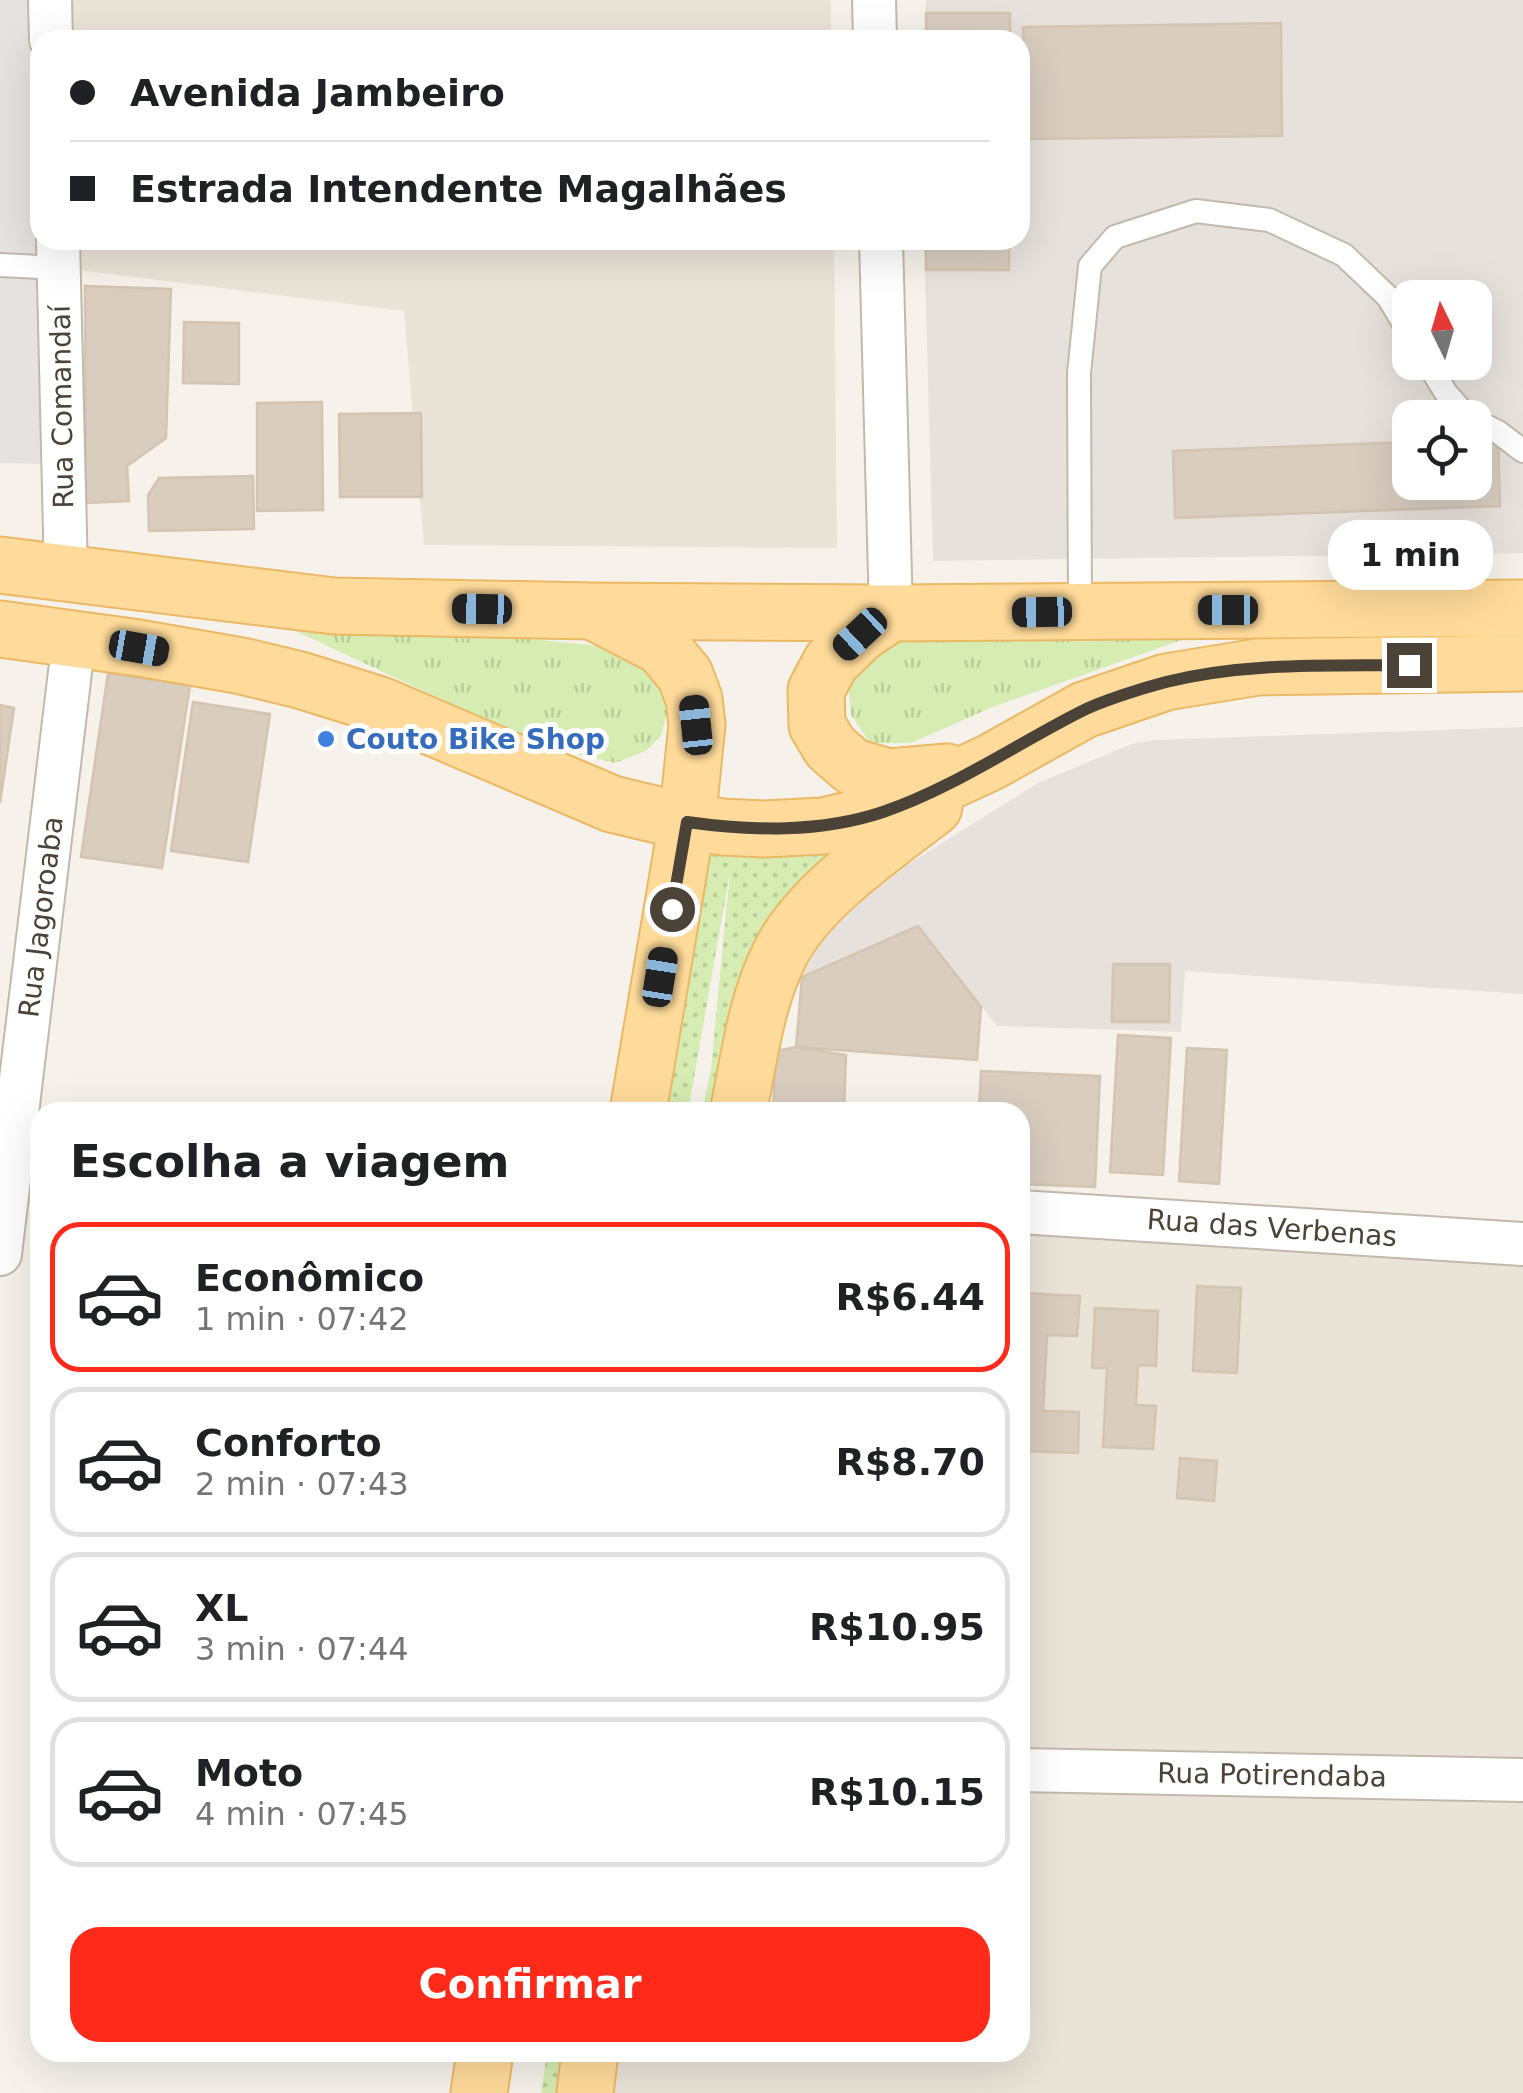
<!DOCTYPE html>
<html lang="pt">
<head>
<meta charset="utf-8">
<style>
  body { margin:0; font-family:"DejaVu Sans",sans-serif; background:#f6f6f6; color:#202124; height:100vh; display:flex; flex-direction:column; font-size:38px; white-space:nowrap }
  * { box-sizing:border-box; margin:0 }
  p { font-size:32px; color:#757577 }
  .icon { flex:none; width:55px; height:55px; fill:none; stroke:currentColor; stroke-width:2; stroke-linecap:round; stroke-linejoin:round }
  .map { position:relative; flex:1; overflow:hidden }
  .sheet { position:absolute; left:30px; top:1102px; width:1000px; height:960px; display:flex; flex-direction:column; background:#fff; border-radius:30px; box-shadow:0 10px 40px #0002 }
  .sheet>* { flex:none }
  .top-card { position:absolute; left:30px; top:30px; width:1000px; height:220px; border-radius:30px; box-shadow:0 10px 40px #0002; display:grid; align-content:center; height:220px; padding:0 40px; background:#fff }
  .needle { width:65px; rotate:355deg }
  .tools { position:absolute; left:1392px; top:280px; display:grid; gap:20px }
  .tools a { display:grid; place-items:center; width:100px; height:100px; border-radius:20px; background:#fff; box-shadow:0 10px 40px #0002; font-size:50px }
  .end { position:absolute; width:45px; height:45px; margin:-22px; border:12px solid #4b4238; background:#fff; box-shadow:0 0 0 5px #fff }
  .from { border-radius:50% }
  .bubble { position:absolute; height:70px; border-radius:30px; background:#fff; box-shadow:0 10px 40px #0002; font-size:32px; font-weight:600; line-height:70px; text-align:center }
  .car { position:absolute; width:30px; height:60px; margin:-30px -15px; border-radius:12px; box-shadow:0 0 8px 2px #0007; background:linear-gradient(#222 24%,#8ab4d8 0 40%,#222 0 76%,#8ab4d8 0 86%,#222 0) }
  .top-card b { display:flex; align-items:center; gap:35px; height:95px; font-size:38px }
  .top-card b+b { border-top:2px solid #e0e0e0 }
  .top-card i { width:25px; height:25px; background:#202124 }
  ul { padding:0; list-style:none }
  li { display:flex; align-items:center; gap:30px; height:150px; margin:0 20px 15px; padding:0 20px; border:5px solid #e0e0e0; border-radius:30px }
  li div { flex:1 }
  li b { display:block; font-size:38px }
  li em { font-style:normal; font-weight:600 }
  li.selected { border-color:#ff2a19 }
  li>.icon { width:90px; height:90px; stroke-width:1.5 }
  h2 { padding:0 40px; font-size:45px; line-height:120px }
  .primary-button { display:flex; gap:20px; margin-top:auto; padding:20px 40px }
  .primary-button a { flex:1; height:115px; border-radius:30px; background:#ff2a19; color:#fff; font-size:40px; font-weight:600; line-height:115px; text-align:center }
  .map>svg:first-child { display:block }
  .residential { fill:#eae3d8 }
  .industrial { fill:#e6e1dc; fill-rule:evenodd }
  .grass { fill:url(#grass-tufts) }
  .park { fill:url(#park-dots) }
  .parking { fill:#e5e2df }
  .building { fill:#d8cdbf; stroke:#d4c4b2; stroke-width:2.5 }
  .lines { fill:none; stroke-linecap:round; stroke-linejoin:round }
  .service-casing { stroke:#c2b9ac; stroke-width:26 }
  .minor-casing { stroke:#c2b9ac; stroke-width:46 }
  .primary-casing { stroke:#ebb864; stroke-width:59 }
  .service { stroke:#fff; stroke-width:22 }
  .minor { stroke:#fff; stroke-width:42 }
  .primary { stroke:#ffdb9b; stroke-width:55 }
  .route { stroke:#4b4238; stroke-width:12 }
  .shop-dot { fill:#3f7fe0; stroke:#fff; stroke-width:4 }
  .labels { text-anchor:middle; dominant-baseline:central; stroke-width:10; stroke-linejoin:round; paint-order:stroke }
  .street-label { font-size:28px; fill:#4b4238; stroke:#fff }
  .shop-label { font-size:28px; font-weight:bold; fill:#366cbe; stroke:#fff; text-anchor:start }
</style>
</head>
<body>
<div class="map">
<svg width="1523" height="2093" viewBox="0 0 1523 2093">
  <defs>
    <pattern id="grass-tufts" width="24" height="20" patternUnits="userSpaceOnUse" patternTransform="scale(2.5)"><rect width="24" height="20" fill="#d6ecb2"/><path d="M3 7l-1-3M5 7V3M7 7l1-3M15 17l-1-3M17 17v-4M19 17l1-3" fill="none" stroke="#b9cc9a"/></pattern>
    <pattern id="park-dots" width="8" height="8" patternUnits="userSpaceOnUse" patternTransform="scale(2.5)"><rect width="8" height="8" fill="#d6ecb2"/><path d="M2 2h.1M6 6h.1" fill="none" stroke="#b9cc9a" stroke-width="1.8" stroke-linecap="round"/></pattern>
  </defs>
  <rect width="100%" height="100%" fill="#f6f2eb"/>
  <g class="residential">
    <polygon points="72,0 831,0 831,40 73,40"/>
    <polygon points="78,240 834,240 837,548 424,545 404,311 79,270"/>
    <polygon points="1020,1219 1523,1259 1523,2093 581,2093 586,2053 1020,2052"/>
  </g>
  <g class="industrial">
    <path d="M926,0H1523V553L933,561L924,240H1020V40H925ZM1410,298H1475V362H1410ZM1410,418H1475V482H1410Z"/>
    <polygon points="1523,727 1523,994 1185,971 1181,1032 997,1026 918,926 802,977 838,908 1038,783 1132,744 1154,740"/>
  </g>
  <g class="grass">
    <polygon points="255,612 601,646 656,674 667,712 661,736 646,751 615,763 541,746"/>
    <polygon points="1198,634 993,707 911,743 870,743 851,715 848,683 875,651 916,635"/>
  </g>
  <g class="park">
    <polygon points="876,830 811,882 728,1112 702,1112 711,1069 730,872 688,1112 647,1112 690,852"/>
    <polygon points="547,2053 586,2053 581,2093 541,2093"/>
  </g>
  <polygon class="parking" points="0,0 33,0 36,4 46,464 0,463"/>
  <g class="building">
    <rect x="926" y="13" width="84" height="27"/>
    <polygon points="1281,23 1282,136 1025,139 1023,27"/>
    <rect x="926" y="240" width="83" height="30"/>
    <polygon points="85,286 171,289 166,438 127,466 129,501 86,503"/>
    <polygon points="184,322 239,323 239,384 183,383"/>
    <polygon points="322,402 323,510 257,511 257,403"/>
    <polygon points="421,413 422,497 340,497 339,414"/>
    <polygon points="1498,439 1500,506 1175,518 1173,451 1410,442 1410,482 1475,482 1475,440"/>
    <polygon points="253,476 254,529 149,531 148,495 159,478"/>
    <polygon points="108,673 190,685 162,868 81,857"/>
    <polygon points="193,702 270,714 248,862 171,851"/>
    <polygon points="0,705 14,708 0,803"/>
    <polygon points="918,926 981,1007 977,1060 796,1047 802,977"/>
    <polygon points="1113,964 1170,964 1169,1022 1112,1022"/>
    <polygon points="1118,1035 1171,1038 1163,1175 1110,1172"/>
    <polygon points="796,1047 846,1055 844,1112 773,1112 776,1051"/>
    <polygon points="1187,1048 1227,1050 1219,1184 1179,1181"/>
    <polygon points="981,1071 1100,1076 1095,1187 1020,1184 1020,1112 979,1112"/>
    <polygon points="1197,1286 1241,1288 1237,1373 1193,1371"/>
    <polygon points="1020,1293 1080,1296 1077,1336 1047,1335 1043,1411 1079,1412 1078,1453 1020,1451"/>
    <polygon points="1095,1308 1158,1311 1156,1366 1138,1365 1136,1405 1156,1406 1153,1449 1103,1447 1107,1368 1092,1368"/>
    <polygon points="1180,1458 1217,1461 1214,1501 1177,1498"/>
  </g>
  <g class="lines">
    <defs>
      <g id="service">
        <polyline points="0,265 59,268"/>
        <polyline points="1427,362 1446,393 1468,418"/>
        <polyline points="1475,421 1498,432 1523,451"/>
        <polyline points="1080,611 1079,373 1090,266 1115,237 1196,211 1269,220 1344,255 1388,297 1410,334"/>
      </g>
      <g id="minor">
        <polyline points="50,0 51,40"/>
        <polyline points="874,0 875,40"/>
        <polyline points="58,240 66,574"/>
        <polyline points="881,240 891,613"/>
        <polyline points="1020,1212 1523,1244"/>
        <polyline points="0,1254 74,639"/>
        <polyline points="1020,1770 1523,1780"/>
      </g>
      <g id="primary">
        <polyline points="0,565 334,606 592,611 891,613 1523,608"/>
        <polyline points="891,613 860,634 831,662 816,690 817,725 830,747 853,767 889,777 947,772"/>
        <polyline points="598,614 662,647 685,675 694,699 697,725 687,822 638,1112"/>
        <polyline points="0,629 139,648 242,666 300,680 380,705 612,804 687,822 723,827 764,829 823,826 883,812 991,762 1084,710 1166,682 1258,667 1523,663"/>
        <path d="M738,1112C749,1061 755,1004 779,956C806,898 884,846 934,807"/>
        <polyline points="479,2093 485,2052"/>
        <polyline points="585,2093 590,2052"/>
      </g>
    </defs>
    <use href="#service" class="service-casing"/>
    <use href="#minor" class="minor-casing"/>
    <use href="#primary" class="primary-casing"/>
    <use href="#service" class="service"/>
    <use href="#minor" class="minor"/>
    <use href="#primary" class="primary"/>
  </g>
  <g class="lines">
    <path class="route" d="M672,909L687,822C752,831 820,833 883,812C953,788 1015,745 1080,712C1101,701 1143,688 1166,682C1246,662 1328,666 1409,665"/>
  </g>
  <circle class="shop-dot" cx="326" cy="739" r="10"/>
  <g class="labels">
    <g class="street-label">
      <text transform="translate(62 407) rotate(-91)">Rua Comandaí</text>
      <text transform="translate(41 917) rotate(-83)">Rua Jagoroaba</text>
      <text transform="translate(1272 1228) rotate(4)">Rua das Verbenas</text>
      <text transform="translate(1272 1775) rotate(1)">Rua Potirendaba</text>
    </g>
    <g class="shop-label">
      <text x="346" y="739">Couto Bike Shop</text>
    </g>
  </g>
</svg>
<div class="tools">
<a><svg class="needle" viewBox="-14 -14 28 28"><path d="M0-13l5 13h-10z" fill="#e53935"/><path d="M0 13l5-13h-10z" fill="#757577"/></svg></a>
<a><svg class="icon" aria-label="locate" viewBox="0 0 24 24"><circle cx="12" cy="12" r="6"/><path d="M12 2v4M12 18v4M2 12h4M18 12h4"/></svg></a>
</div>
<i class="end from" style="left:672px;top:909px"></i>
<i class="end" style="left:1409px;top:665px"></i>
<div class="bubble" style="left:1328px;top:520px;width:165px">1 min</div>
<i class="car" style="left:482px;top:609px;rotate:271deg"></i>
<i class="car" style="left:1228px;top:610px;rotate:270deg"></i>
<i class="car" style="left:1042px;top:612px;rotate:269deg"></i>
<i class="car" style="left:860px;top:634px;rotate:227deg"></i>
<i class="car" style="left:139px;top:648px;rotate:100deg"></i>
<i class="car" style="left:696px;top:725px;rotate:354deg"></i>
<i class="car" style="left:660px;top:977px;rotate:9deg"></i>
<div class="top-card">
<b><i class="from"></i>Avenida Jambeiro</b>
<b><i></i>Estrada Intendente Magalhães</b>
</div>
<section class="sheet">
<h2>Escolha a viagem</h2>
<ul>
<li class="selected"><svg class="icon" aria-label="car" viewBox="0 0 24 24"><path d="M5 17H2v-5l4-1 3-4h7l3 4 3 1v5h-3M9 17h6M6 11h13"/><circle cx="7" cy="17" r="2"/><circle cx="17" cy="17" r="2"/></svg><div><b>Econômico</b><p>1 min · 07:42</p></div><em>R$6.44</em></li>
<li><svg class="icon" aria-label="car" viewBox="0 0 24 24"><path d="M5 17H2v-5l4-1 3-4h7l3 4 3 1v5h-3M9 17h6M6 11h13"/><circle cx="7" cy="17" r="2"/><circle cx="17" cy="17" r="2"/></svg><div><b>Conforto</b><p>2 min · 07:43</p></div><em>R$8.70</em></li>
<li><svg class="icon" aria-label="car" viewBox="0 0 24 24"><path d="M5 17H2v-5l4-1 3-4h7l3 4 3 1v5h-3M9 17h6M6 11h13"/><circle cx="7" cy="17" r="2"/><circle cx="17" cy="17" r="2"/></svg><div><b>XL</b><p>3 min · 07:44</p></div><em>R$10.95</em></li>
<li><svg class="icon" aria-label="car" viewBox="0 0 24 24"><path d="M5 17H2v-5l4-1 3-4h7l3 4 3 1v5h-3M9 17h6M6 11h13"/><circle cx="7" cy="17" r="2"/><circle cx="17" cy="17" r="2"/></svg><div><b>Moto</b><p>4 min · 07:45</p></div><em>R$10.15</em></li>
</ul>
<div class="primary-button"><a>Confirmar</a></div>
</section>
</div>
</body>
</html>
